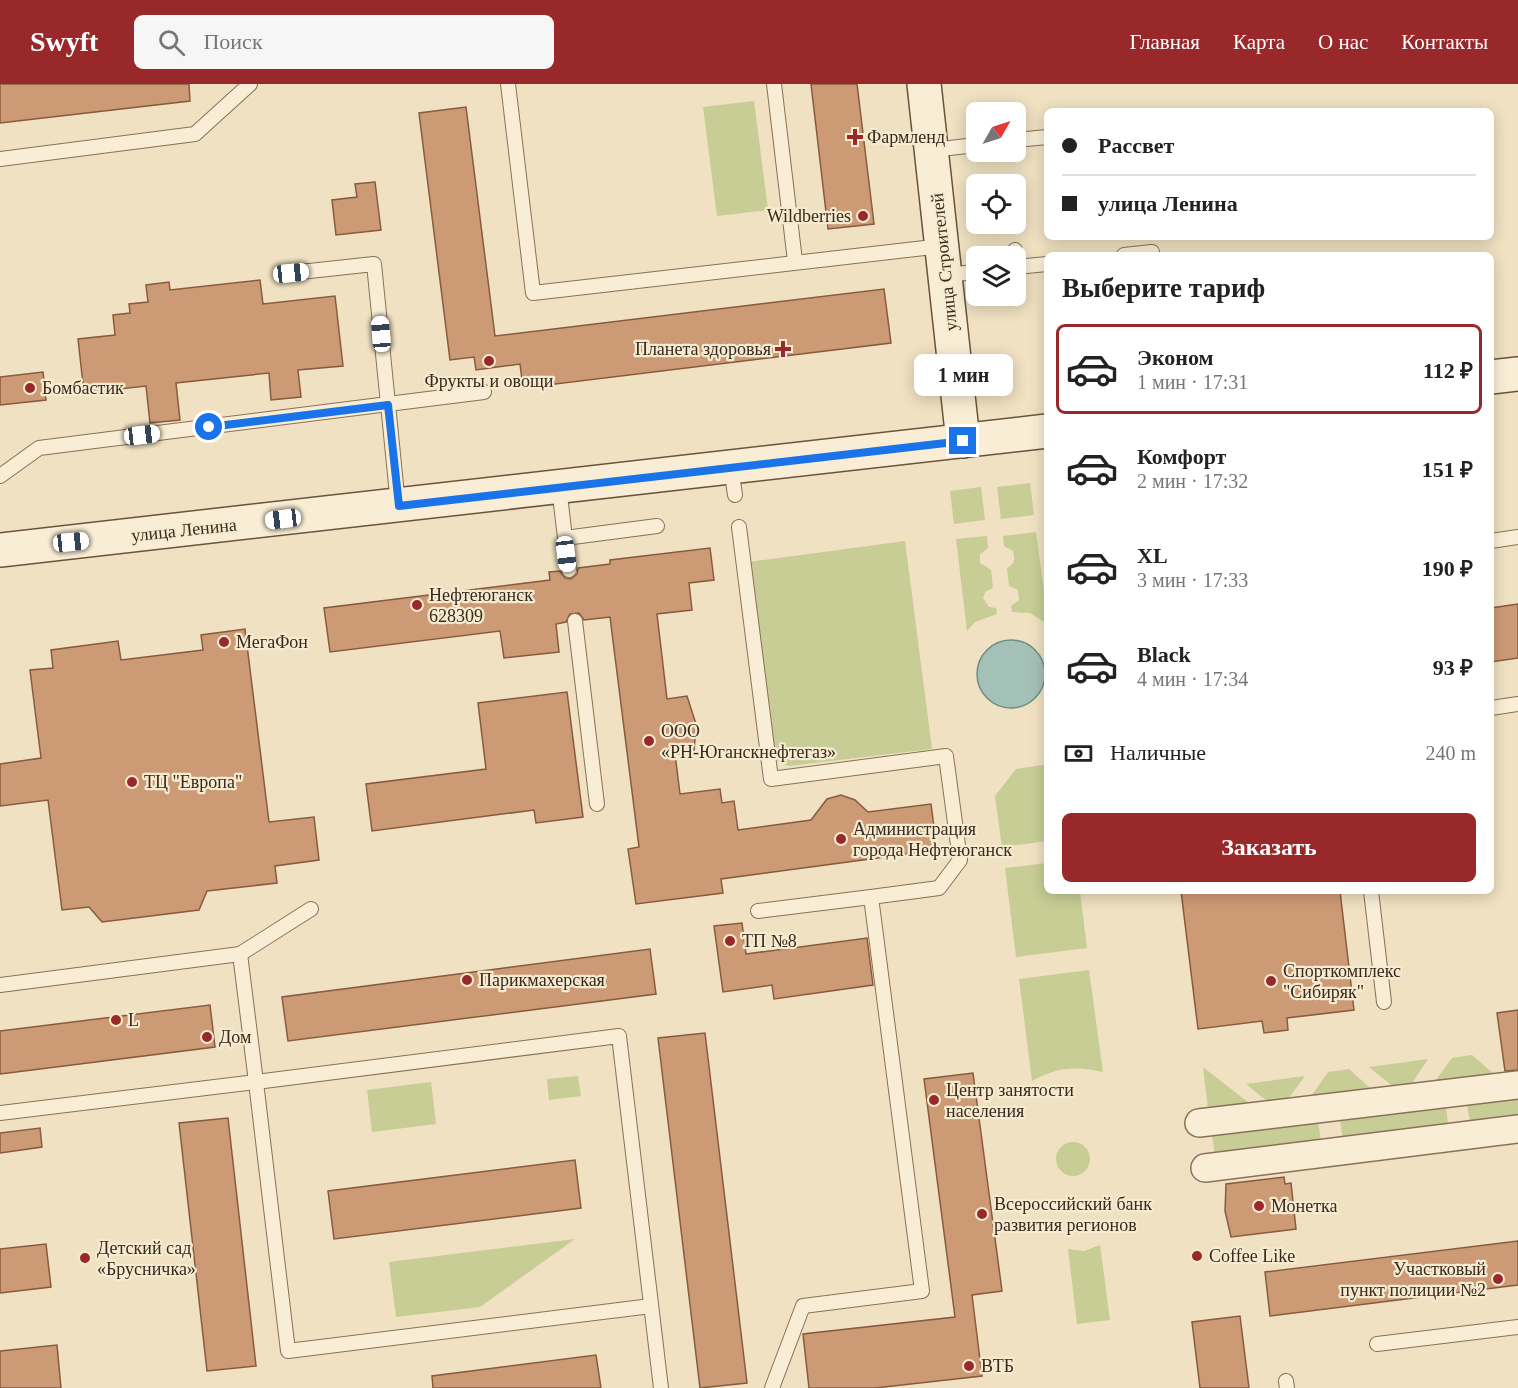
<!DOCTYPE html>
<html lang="ru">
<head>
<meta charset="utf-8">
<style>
  body { margin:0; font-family:"Times New Roman",serif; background:#f6f6f6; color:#222; height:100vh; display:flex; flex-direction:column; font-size:22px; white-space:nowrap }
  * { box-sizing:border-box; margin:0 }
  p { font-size:20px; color:#767676 }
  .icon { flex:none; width:33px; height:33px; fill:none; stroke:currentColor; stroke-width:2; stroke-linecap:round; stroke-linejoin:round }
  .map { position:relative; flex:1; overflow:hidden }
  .sheet { position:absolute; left:1044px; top:168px; width:450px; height:642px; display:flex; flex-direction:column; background:#fff; border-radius:9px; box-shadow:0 3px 15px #0003 }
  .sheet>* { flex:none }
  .top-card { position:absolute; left:1044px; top:24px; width:450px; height:132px; border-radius:9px; box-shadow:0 3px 15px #0003; display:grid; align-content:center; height:132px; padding:0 18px; background:#fff }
  .needle { width:39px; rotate:51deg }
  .tools { position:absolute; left:966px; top:18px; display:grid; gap:12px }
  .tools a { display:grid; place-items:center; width:60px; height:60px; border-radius:9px; background:#fff; box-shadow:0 3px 15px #0003; font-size:30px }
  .end { position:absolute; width:27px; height:27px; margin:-14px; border:8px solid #1a73e8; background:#fff; box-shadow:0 0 0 3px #fff }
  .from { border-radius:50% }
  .bubble { position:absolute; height:42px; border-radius:9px; background:#fff; box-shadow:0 3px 15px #0003; font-size:20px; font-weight:600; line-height:42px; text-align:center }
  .car { position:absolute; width:18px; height:36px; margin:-18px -9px; border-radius:8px; box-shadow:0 0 4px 2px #0007; background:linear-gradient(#fff 24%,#345 0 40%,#fff 0 76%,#345 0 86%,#fff 0) }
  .top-card b { display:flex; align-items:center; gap:21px; height:57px; font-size:22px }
  .top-card b+b { border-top:2px solid #e0e0e0 }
  .top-card i { width:15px; height:15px; background:#222 }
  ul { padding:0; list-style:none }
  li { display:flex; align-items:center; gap:18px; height:90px; margin:0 12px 9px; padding:0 6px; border:3px solid transparent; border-radius:9px }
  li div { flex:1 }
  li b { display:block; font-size:22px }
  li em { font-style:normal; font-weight:600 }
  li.on { border-color:#982829 }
  li>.icon { width:54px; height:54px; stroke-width:1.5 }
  h2 { padding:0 18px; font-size:27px; line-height:72px }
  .pay { display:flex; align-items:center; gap:15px; height:66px; padding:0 18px; font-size:22px }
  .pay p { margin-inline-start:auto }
  .cta { display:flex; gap:12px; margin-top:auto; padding:12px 18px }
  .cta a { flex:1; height:69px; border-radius:9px; background:#982829; color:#fff; font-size:24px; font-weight:600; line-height:69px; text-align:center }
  header { display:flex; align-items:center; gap:36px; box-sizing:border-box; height:84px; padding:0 30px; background:#982829; color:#fff }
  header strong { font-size:28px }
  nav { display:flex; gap:33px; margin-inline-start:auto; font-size:21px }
  .search { width:420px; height:54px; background:#f6f6f6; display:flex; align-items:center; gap:15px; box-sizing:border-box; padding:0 21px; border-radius:9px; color:#767676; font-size:22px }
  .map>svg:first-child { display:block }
  .green { fill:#c7cd95 }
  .water { fill:#a4c1b8; stroke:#6b8f86; stroke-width:1.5 }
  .building { fill:#cd9a76; stroke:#885b3e; stroke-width:1.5 }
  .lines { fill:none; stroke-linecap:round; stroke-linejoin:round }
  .lane-casing { stroke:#887158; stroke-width:16 }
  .street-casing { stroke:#887158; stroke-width:30 }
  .secondary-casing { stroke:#6a533c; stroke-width:36 }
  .lane { stroke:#f9eed5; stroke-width:14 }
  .street { stroke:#f9eed5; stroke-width:27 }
  .secondary { stroke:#f9eed5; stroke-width:33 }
  .route { stroke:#1a73e8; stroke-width:8 }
  .poi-dot { fill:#982829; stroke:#f6ebd1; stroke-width:2 }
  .labels { text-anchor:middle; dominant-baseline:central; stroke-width:4.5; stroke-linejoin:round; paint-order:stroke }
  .poi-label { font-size:18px; fill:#382a1d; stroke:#f6ebd1; text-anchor:start }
  .street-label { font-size:18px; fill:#382a1d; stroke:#f6ebd1 }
</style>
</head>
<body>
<header>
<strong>Swyft</strong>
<div class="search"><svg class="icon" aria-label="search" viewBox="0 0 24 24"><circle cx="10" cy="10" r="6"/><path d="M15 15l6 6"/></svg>Поиск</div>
<nav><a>Главная</a><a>Карта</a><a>О нас</a><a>Контакты</a></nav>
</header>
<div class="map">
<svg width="1518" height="1304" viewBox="0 0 1518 1304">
  <rect width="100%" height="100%" fill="#efe1c1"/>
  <g class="green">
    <polygon points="754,17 768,126 717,132 703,23"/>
    <polygon points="1030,399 1034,431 1001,435 997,403"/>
    <polygon points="981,403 985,436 954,440 950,407"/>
    <path d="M1036,448L1047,530V540L1030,529L1012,528L1011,522L1019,516L1018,506L1009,502L1007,484C1015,480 1015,475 1013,467L1004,462L1003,452Z"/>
    <polygon points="987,452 988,464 980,470 980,479 991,486 993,504 985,508 983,514 989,523 996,524 997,530 975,538 967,547 956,455"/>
    <polygon points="905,457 932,665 789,682 780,679 774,672 748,478"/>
    <polygon points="1043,681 1047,685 1047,757 1002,763 995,712 1016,685"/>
    <polygon points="1047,779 1047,807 1080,807 1087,864 1016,873 1005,784"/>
    <path d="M1089,886L1103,988C1075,982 1057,983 1032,997L1019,895Z"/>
    <polygon points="1472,971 1494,990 1435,997 1452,974"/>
    <polygon points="1428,975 1412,999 1391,1001 1369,983"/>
    <polygon points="1203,983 1249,1019 1208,1025"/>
    <polygon points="1349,985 1370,1004 1312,1011 1328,988"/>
    <polygon points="578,992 581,1012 549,1016 547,995"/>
    <polygon points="1305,992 1288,1015 1268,1018 1246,1000"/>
    <polygon points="431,998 436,1040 372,1048 367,1006"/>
    <polygon points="1518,1014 1518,1033 1470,1039 1467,1020"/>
    <polygon points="1446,1022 1448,1041 1343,1055 1340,1036"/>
    <polygon points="1318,1038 1321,1057 1215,1071 1212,1051"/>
    <circle cx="1073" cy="1075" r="17"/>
    <polygon points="575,1155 480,1223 396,1233 389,1178"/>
    <polygon points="1100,1161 1110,1236 1077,1240 1068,1165 1084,1167"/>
  </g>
  <circle class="water" cx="1011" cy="590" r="34"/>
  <g class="building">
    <polygon points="0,0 189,0 190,17 0,39"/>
    <polygon points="811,0 857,0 874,140 828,145"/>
    <polygon points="466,23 495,252 884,205 891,259 523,304 520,280 476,286 474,273 450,276 419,29"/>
    <polygon points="375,98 381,146 336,151 332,116 357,113 355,100"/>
    <polygon points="260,196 263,220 335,212 343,282 298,286 301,313 271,316 269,289 176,299 180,336 150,339 146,302 84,309 78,255 115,251 113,231 130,229 129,220 148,218 146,201 169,198 170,206"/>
    <polygon points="43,288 46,316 0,321 0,293"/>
    <polygon points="710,464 714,496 689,499 692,526 657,530 667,615 687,612 696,640 694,668 675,670 680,710 720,705 722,719 734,717 738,746 811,736 827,715 841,711 855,716 868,728 931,720 937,766 721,795 723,809 636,820 628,765 639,763 610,533 584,536 579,529 570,530 566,538 556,540 559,568 504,574 500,547 330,568 324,524 550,496 549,488 560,487 565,494 571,495 577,490 578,484 610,480 610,476"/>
    <polygon points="1518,520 1518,574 1491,578 1491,524"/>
    <polygon points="245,545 269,738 314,733 319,776 275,782 277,799 207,807 199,826 102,838 89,823 62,826 48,716 0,722 0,680 41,674 30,586 53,584 51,566 118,557 121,576 203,566 201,551"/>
    <polygon points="567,608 583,733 536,739 534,726 372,747 366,700 486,685 478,619"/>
    <polygon points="1181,807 1340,807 1354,926 1287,934 1288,946 1264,949 1262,937 1198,945"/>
    <polygon points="742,839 746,870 867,854 873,901 774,915 772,901 723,908 714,842"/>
    <polygon points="650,865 656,910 288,957 282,913"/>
    <polygon points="210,921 215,963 0,990 0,947"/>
    <polygon points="1518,926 1518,986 1505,987 1497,929"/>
    <polygon points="705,949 747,1299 700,1304 658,954"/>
    <polygon points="973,989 1002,1207 972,1211 982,1292 875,1304 809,1304 803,1250 955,1233 924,995"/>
    <polygon points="228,1034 256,1282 207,1287 179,1039"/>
    <polygon points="40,1044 42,1063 0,1069 0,1049"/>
    <polygon points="575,1076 581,1124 334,1155 328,1107"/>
    <polygon points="1284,1093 1285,1100 1291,1099 1296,1145 1231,1153 1225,1127 1226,1100"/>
    <polygon points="1518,1157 1518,1201 1270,1232 1265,1188"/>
    <polygon points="46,1160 51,1203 0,1209 0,1165"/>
    <polygon points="1240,1232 1249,1304 1200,1304 1192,1238"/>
    <polygon points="57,1261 61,1304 0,1304 0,1267"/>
    <polygon points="596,1271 601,1304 433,1304 432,1292"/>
  </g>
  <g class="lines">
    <defs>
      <g id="lane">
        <polyline points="508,0 533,209 942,162"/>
        <polyline points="774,0 795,177"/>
        <polyline points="1016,56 1047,53"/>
        <polyline points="932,66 976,61"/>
        <polyline points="1005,68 1005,70"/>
        <polyline points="0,75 195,50 250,0"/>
        <polyline points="1015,166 1017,183"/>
        <polyline points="1124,171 1152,168"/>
        <polyline points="1016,183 1047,180"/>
        <polyline points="945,191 976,188"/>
        <polyline points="731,383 735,411"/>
        <polyline points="0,392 39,364 388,320 374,180 291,189"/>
        <polyline points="559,403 565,454 657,442"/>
        <polyline points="398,421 388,320 484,308"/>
        <polyline points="739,443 771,695 946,672 960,776 939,804 871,813"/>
        <polyline points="565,454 569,486"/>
        <polyline points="1491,457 1518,453"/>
        <polyline points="575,537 597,720"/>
        <polyline points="1491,624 1518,620"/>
        <polyline points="1371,807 1384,918"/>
        <polyline points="758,827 871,813 922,1207 803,1222 772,1304"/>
        <polyline points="240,870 311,825"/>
        <polyline points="0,901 240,870 256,998 619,952 661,1304"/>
        <polyline points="0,1029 256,998 288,1267 651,1222"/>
        <polyline points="1377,1260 1518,1243"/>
        <polyline points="1286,1297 1287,1304"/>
      </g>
      <g id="street">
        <polyline points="1199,1039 1518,1001"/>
        <polyline points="1205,1084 1518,1045"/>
      </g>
      <g id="secondary">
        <polyline points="924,0 963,357"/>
        <polyline points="1491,293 1518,290"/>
        <polyline points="0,466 1047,347"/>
      </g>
    </defs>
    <use href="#lane" class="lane-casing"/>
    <use href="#street" class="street-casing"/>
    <use href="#secondary" class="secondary-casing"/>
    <use href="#lane" class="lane"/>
    <use href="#street" class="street"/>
    <use href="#secondary" class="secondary"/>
  </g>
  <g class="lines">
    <polyline class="route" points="209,343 388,321 399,422 963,357"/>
  </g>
  <g class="poi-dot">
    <path d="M852 44h6v6h6v6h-6v6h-6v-6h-6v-6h6z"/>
    <circle cx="863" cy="132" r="6"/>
    <path d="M780 256h6v6h6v6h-6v6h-6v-6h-6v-6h6z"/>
    <circle cx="489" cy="277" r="6"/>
    <circle cx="30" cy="304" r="6"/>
    <circle cx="417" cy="521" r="6"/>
    <circle cx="224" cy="558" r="6"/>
    <circle cx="649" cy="657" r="6"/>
    <circle cx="132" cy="698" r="6"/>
    <circle cx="841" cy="755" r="6"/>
    <circle cx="730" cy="857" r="6"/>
    <circle cx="467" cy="896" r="6"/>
    <circle cx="1271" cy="897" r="6"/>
    <circle cx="116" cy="936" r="6"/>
    <circle cx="207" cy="953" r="6"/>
    <circle cx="934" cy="1016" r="6"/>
    <circle cx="1259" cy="1122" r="6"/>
    <circle cx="982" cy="1130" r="6"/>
    <circle cx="1197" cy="1172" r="6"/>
    <circle cx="85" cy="1174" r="6"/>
    <circle cx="1498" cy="1195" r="6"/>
    <circle cx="969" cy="1282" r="6"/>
  </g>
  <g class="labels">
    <g class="poi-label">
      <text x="867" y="53">Фармленд</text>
      <text x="851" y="132" text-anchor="end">Wildberries</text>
      <text x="771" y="265" text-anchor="end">Планета здоровья</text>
      <text x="489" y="297" text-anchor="middle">Фрукты и овощи</text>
      <text x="42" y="304">Бомбастик</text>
      <text x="429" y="511">Нефтеюганск<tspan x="429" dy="21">628309</tspan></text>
      <text x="236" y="558">МегаФон</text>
      <text x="661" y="647">ООО<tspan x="661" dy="21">«РН-Юганскнефтегаз»</tspan></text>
      <text x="144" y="698">ТЦ "Европа"</text>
      <text x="853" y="745">Администрация<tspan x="853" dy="21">города Нефтеюганск</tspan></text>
      <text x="742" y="857">ТП №8</text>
      <text x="1283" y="887">Спорткомплекс<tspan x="1283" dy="21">"Сибиряк"</tspan></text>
      <text x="479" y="896">Парикмахерская</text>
      <text x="128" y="936">L</text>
      <text x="219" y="953">Дом</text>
      <text x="946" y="1006">Центр занятости<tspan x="946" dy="21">населения</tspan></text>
      <text x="994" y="1120">Всероссийский банк<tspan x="994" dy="21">развития регионов</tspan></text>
      <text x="1271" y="1122">Монетка</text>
      <text x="97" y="1164">Детский сад<tspan x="97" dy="21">«Брусничка»</tspan></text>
      <text x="1209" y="1172">Coffee Like</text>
      <text x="1486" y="1185" text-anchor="end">Участковый<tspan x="1486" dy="21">пункт полиции №2</tspan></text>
      <text x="981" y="1282">ВТБ</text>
    </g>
    <g class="street-label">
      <text transform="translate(944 178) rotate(-96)">улица Строителей</text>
      <text transform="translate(184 446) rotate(-6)">улица Ленина</text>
    </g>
  </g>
</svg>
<div class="tools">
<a><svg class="needle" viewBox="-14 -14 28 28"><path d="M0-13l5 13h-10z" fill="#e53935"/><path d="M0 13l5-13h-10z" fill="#767676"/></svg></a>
<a><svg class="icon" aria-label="locate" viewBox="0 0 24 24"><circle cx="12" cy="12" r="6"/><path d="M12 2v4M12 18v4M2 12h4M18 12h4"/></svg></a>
<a><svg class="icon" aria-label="layers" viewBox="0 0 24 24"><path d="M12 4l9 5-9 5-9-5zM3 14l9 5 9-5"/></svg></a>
</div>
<i class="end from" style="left:209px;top:343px"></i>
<i class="end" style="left:963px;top:357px"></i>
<div class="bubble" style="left:914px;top:270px;width:99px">1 мин</div>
<i class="car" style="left:291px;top:189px;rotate:84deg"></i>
<i class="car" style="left:381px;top:250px;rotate:355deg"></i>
<i class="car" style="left:142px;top:351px;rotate:83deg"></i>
<i class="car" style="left:283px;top:435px;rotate:263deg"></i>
<i class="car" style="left:71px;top:458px;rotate:84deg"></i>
<i class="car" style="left:566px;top:470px;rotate:173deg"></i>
<div class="top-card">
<b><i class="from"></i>Рассвет</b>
<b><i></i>улица Ленина</b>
</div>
<section class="sheet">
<h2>Выберите тариф</h2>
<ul>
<li class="on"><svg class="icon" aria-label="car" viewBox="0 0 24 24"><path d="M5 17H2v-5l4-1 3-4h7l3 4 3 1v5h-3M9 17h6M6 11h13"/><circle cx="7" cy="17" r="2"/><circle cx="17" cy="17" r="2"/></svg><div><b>Эконом</b><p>1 мин · 17:31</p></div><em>112 ₽</em></li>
<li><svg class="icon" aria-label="car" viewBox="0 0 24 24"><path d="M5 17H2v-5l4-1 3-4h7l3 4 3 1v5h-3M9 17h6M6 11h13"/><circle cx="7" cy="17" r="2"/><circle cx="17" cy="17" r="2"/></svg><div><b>Комфорт</b><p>2 мин · 17:32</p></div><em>151 ₽</em></li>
<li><svg class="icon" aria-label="car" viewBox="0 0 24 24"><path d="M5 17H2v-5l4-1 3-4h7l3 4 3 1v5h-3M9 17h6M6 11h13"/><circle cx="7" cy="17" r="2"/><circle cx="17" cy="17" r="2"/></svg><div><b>XL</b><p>3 мин · 17:33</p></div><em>190 ₽</em></li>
<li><svg class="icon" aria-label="car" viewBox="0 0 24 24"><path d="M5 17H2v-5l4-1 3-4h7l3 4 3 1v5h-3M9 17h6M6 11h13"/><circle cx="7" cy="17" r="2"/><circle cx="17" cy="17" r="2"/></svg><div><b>Black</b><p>4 мин · 17:34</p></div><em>93 ₽</em></li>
</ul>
<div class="pay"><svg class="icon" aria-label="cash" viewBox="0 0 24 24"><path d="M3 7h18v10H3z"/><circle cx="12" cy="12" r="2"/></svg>Наличные<p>240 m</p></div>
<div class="cta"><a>Заказать</a></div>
</section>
</div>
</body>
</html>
